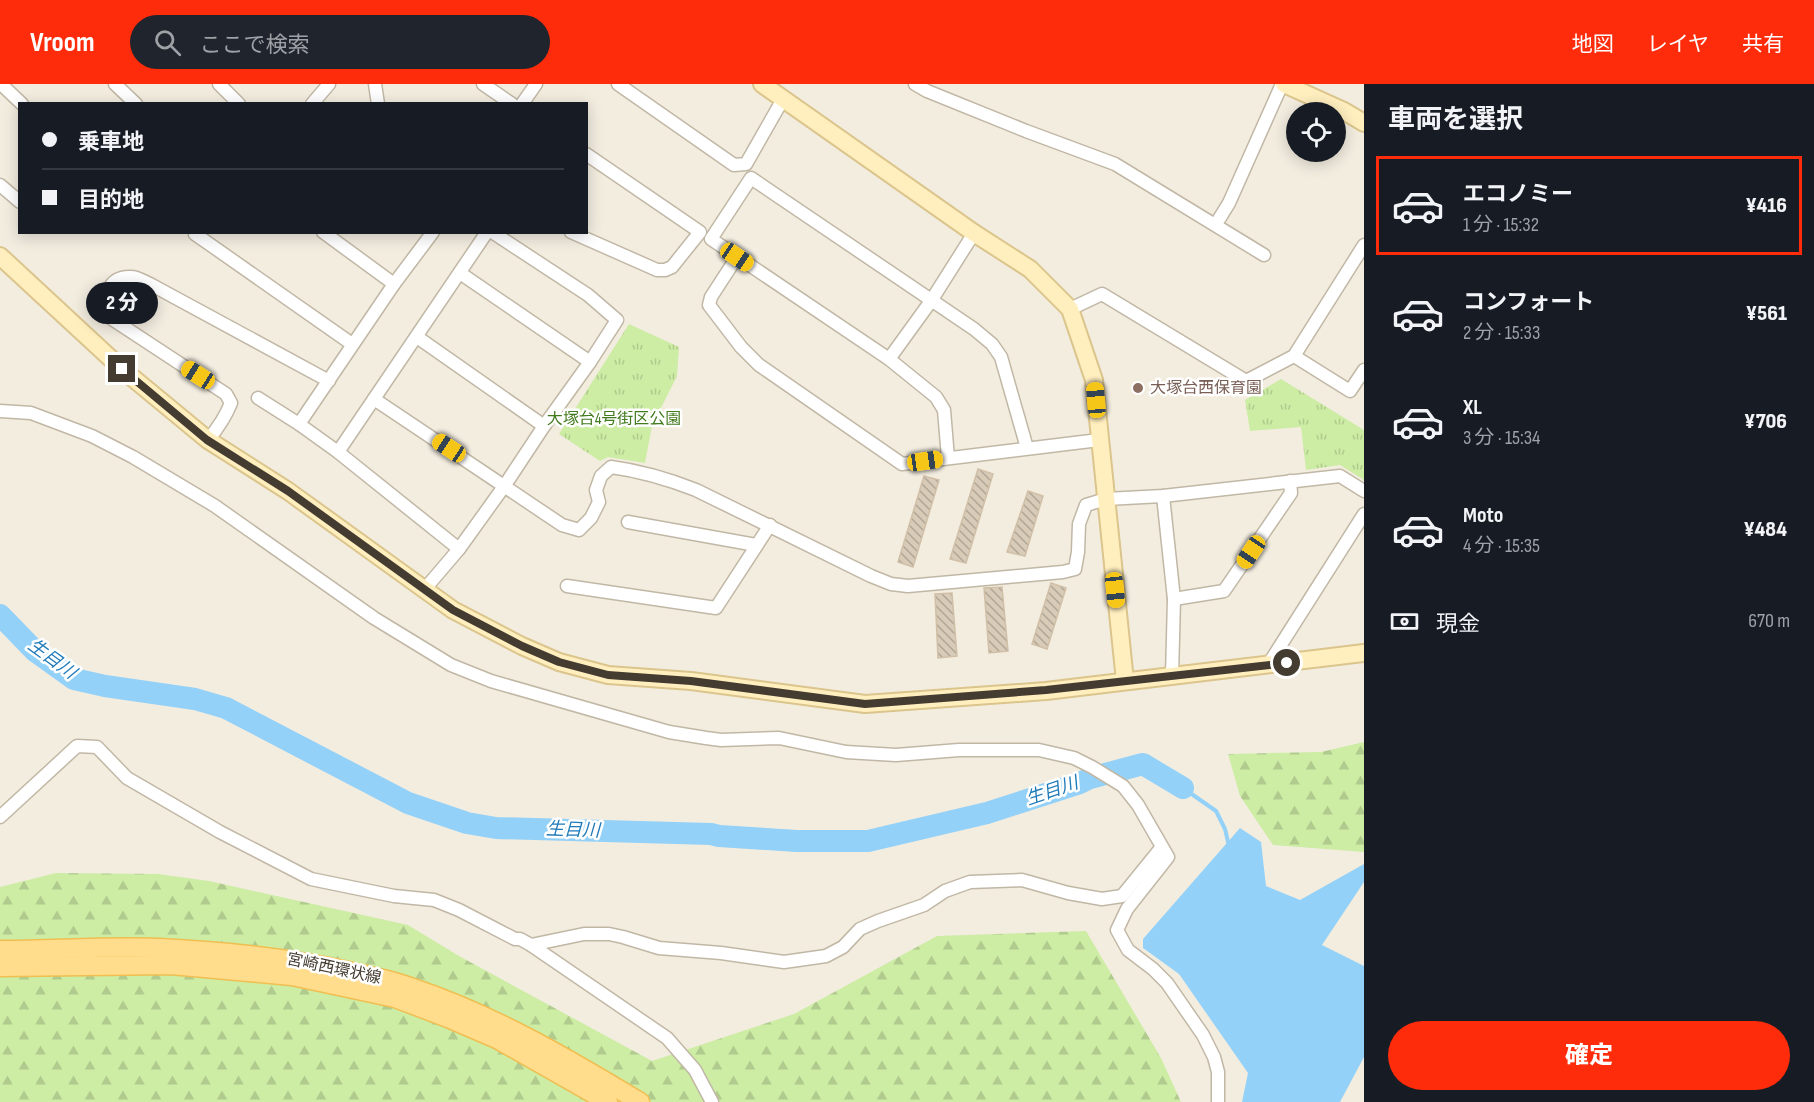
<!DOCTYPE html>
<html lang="ja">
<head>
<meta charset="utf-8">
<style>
  body { margin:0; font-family:"Sofia Sans Condensed","Noto Sans JP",sans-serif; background:#20242c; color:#f1f3f6; height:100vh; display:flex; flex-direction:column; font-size:22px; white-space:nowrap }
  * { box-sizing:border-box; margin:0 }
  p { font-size:20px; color:#9ea1a6 }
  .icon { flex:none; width:33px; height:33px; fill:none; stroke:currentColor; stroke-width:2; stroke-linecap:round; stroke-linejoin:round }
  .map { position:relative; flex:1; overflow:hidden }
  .side { display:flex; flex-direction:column; background:#171b24; width:450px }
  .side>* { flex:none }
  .hud { position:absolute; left:18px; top:18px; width:570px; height:132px; border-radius:0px; box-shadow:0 3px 15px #0003; display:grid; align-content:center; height:132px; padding:0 24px; background:#171b24 }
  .tools { position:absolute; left:1286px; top:18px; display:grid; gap:12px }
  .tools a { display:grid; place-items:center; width:60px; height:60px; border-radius:50%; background:#171b24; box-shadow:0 3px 15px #0003; font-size:30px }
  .end { position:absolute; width:27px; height:27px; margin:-14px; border:8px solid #443c31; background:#fff; box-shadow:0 0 0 3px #fff }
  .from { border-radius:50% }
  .bubble { position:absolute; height:42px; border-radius:21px; background:#171b24; box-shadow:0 3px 15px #0003; font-size:20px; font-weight:800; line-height:42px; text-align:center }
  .car { position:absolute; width:18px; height:36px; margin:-18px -9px; border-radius:8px; box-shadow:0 0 4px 2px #0007; background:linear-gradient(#f5c518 24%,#345 0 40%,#f5c518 0 76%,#345 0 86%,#f5c518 0) }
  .hud b { display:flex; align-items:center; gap:21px; height:57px; font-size:22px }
  .hud b+b { border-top:2px solid #363941 }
  .hud i { width:15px; height:15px; background:#f1f3f6 }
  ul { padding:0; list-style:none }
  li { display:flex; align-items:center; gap:18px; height:99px; margin:0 12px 9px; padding:0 12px; border:3px solid transparent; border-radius:0px }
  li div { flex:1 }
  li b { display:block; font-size:22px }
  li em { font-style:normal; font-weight:800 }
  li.selected { border-color:#ff2c0b }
  li>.icon { width:54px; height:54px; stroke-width:1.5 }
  h2 { padding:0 24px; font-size:27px; line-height:72px }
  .pay { display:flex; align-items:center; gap:15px; height:66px; padding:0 24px; font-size:22px }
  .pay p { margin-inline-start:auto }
  .action { display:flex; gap:12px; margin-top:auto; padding:12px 24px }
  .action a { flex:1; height:69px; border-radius:36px; background:#ff2c0b; color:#fff; font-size:24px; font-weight:800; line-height:69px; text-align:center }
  header { display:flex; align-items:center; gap:36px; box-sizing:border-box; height:84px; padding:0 30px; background:#ff2c0b; color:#fff }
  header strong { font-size:28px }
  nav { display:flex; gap:33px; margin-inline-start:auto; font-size:21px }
  .search { width:420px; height:54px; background:#20242c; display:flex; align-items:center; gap:15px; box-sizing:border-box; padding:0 21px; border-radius:33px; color:#9ea1a6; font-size:22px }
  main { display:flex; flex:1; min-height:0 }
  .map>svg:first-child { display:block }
  .grass { fill:url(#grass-tufts) }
  .forest { fill:url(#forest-firs) }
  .water { fill:#94d1f8 }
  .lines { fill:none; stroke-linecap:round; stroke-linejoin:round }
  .stream { stroke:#94d1f8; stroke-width:4 }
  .river { stroke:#94d1f8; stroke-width:22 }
  .building { fill:url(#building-back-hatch); stroke:#d1c0a7; stroke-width:1.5 }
  .street-casing { stroke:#c1b7a5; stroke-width:15 }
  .secondary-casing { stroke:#dbc58c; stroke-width:20 }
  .primary-casing { stroke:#f0be51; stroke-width:21 }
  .street { stroke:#fff; stroke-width:12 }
  .secondary { stroke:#ffeebe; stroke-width:16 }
  .primary { stroke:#ffdd8d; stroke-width:18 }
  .route { stroke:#443c31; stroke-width:8 }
  .education-dot { fill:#8d6e63; stroke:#fff; stroke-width:2 }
  .labels { text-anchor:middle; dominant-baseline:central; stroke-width:5; stroke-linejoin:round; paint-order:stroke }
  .education-label { font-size:16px; fill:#785e54; stroke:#fff; text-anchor:start }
  .park-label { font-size:16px; fill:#437b1f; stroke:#fff }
  .street-label { font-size:16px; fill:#443c31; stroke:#fff }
  .water-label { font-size:18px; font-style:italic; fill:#207bba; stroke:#fff }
</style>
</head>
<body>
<header>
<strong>Vroom</strong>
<div class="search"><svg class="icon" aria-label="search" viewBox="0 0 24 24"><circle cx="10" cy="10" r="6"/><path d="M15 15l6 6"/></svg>ここで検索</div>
<nav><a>地図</a><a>レイヤ</a><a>共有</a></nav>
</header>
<main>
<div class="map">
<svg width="1364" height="1018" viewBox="0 0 1364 1018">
  <defs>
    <pattern id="grass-tufts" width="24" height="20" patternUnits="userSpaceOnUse" patternTransform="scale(1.5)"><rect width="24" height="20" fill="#cdeca4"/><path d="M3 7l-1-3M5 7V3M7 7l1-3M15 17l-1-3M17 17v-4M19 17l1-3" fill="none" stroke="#b1cb8e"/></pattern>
    <pattern id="forest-firs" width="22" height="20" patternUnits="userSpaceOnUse" patternTransform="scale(1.5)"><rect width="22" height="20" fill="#cdeca4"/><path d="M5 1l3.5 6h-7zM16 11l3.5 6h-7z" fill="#b1cb8e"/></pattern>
    <pattern id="building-back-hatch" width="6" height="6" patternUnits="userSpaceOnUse" patternTransform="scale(1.5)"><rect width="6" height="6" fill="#d8cbb8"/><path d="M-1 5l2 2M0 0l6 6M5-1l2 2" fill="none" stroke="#b1a696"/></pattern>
  </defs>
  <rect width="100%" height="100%" fill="#f3ede0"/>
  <g class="grass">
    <polygon points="629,240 679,263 677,292 652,342 645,379 608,373 600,377 559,350"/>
    <polygon points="1281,295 1364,346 1364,396 1340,381 1306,386 1301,343 1250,347 1245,316"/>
  </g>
  <g class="forest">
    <polygon points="1364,658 1364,768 1273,761 1240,712 1228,670 1321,668"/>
    <polygon points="56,789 158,790 209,797 408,841 459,872 652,977 794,930 937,852 1086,847 1161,974 1181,1018 0,1018 0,803"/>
  </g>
  <polygon class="water" points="1240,744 1261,758 1266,802 1300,816 1364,780 1364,798 1322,861 1364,882 1364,973 1340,1018 1242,1018 1248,989 1179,890 1143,864 1143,855"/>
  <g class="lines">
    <polyline class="stream" points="1183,704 1216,727 1225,745 1229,762"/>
    <polyline class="river" points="0,531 35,567 74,595 105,602 195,615 226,624 408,719 467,739 496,744 711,750 719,752 797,757 868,757 987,729 1080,699 1090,694 1143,680 1183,704"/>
  </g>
  <g class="building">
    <polygon points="978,385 993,390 966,479 950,475"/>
    <polygon points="924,392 939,396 913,483 898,478"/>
    <polygon points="1028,407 1043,412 1025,472 1007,468"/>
    <polygon points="1051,499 1066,504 1047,565 1032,560"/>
    <polygon points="1002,503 1008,567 989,569 984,504"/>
    <polygon points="952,509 957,572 938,574 935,510"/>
  </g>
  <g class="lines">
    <defs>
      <g id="street">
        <polyline points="1,0 22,20"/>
        <polyline points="115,0 136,20"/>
        <polyline points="219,0 239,20"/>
        <polyline points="375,0 378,20"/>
        <polyline points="483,0 512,20"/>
        <polyline points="618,0 734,81 746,80 783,15"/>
        <polyline points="915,0 927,7 1026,47 1115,80 1264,171"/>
        <polyline points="312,20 329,0"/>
        <polyline points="522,20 536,0"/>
        <polyline points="0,101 20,118"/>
        <polyline points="1216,140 1229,119 1282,0"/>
        <polyline points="196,148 195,150 352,260"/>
        <polyline points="323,148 394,200"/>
        <polyline points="433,148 394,200 299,340 338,368 459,465"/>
        <polyline points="571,148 657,186 665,186 672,183 700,148 586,70"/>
        <polyline points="737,173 711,213 709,221 741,263 759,281 902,380 1099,356"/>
        <polyline points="460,189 590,278"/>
        <polyline points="1070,225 1102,210 1246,297 1294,272 1364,161"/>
        <polyline points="417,253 544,342"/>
        <polyline points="1294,272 1350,307 1364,286"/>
        <polyline points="889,275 931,217 974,149"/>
        <polyline points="258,314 299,340"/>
        <path d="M374,315L562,441L579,446L591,434L599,418L596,406L601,392L611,383C641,387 668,395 696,406L871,492L891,500L908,502L1063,488L1075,485L1078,468L1079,440L1086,421L1106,415L1163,412L1340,392L1364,407"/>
        <polyline points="0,327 31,329 92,352 133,373 215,422 374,534 451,581 491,597 669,648 706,654 721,656 779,654 846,668 896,671 959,666 1039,666 1074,674 1092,683 1123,702 1138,721 1168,773 1127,825 1117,846 1128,866 1153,885 1167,899 1203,951 1214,973 1218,988 1218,1018"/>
        <path d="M208,356C218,344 225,334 231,319L226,310L112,235C102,217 106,191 132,193C137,193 145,198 150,200L329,297"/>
        <polyline points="338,368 487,148"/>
        <polyline points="948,374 944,326 936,313 889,275 711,155 751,94 974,245 992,260 1001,273 1027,364"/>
        <polyline points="1163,412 1174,515 1172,592"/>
        <polyline points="628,438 756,461"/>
        <polyline points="567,502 716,524 770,441"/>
        <polyline points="424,506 459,465 505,401 544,342 590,278 617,236 588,211 492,148"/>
        <polyline points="1174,515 1224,507 1291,409 1290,397"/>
        <polyline points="1268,581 1364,430"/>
        <polyline points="0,733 77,662 97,663 127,694 220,748 311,795 394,812 434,816 459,826 515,855 520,855 531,861 667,954 695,986 712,1018"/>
        <polyline points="531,861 584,850 609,850 623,853 659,864 721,869 784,878 826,872 843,863 860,845 878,837 924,821 945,807 970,798 1022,796 1068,809 1102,815 1122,812 1161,764"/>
      </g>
      <g id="secondary">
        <polyline points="762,0 974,149 1030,185 1070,225 1094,296 1125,597"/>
        <polyline points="1284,0 1344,27 1364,39"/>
        <polyline points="0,172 122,285 208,356 288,407 453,526 522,562 559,578 608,591 691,597 865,620 1046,607 1364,569"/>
      </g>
      <g id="primary">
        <path d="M0,866C53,866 106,862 159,864C222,867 285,873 348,887C370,892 392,896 413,904C494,931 567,974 640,1018"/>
        <polyline points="0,883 171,881 292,892 395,914 448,934 497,955 608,1018"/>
      </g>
    </defs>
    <use href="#street" class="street-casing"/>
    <use href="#secondary" class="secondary-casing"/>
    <use href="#primary" class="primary-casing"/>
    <use href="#street" class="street"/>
    <use href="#secondary" class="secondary"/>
    <use href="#primary" class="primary"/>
  </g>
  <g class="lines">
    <polyline class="route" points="122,285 207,356 288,407 453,526 522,562 559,578 608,591 691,597 865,620 1046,606 1287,579"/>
  </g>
  <circle class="education-dot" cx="1138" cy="304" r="6"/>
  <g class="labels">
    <g class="education-label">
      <text x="1150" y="304">大塚台西保育園</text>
    </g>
    <g class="park-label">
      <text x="614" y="335">大塚台4号街区公園</text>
    </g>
    <g class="street-label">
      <text transform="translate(334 885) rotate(12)">宮崎西環状線</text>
    </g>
    <g class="water-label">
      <text transform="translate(52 575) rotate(36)">生目川</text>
      <text transform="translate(1052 707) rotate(-19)">生目川</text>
      <text transform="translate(573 746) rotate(2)">生目川</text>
    </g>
  </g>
</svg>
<div class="tools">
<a><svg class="icon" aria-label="locate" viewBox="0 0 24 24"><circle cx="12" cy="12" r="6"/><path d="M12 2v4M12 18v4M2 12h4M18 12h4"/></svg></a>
</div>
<i class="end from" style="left:1287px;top:579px"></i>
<i class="end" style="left:122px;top:285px"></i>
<div class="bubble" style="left:86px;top:198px;width:72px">2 分</div>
<i class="car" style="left:737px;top:173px;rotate:124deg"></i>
<i class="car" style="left:198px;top:291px;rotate:302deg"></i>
<i class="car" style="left:1096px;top:316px;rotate:355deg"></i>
<i class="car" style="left:449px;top:364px;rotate:303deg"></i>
<i class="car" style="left:925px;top:377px;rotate:82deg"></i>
<i class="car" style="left:1251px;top:468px;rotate:214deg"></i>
<i class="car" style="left:1115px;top:506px;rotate:174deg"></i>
<div class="hud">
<b><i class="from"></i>乗車地</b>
<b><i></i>目的地</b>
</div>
</div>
<section class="side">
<h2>車両を選択</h2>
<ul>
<li class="selected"><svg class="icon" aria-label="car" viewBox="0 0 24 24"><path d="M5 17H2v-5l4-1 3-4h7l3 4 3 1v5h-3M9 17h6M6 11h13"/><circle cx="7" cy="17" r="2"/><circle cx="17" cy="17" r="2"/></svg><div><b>エコノミー</b><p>1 分 · 15:32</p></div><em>¥416</em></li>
<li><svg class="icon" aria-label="car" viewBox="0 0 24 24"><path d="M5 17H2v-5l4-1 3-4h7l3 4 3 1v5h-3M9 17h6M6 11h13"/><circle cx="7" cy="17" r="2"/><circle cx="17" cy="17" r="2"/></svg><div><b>コンフォート</b><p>2 分 · 15:33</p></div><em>¥561</em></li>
<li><svg class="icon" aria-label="car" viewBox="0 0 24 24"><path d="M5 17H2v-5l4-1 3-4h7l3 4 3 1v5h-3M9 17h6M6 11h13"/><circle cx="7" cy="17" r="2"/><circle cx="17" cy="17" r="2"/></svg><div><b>XL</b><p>3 分 · 15:34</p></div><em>¥706</em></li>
<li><svg class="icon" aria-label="car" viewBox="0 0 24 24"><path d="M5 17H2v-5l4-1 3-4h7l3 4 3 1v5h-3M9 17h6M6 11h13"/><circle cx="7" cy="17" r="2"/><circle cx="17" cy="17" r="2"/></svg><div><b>Moto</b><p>4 分 · 15:35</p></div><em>¥484</em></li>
</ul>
<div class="pay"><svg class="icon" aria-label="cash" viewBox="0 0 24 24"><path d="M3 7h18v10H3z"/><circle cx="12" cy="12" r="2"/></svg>現金<p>670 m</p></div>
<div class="action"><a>確定</a></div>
</section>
</main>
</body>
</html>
